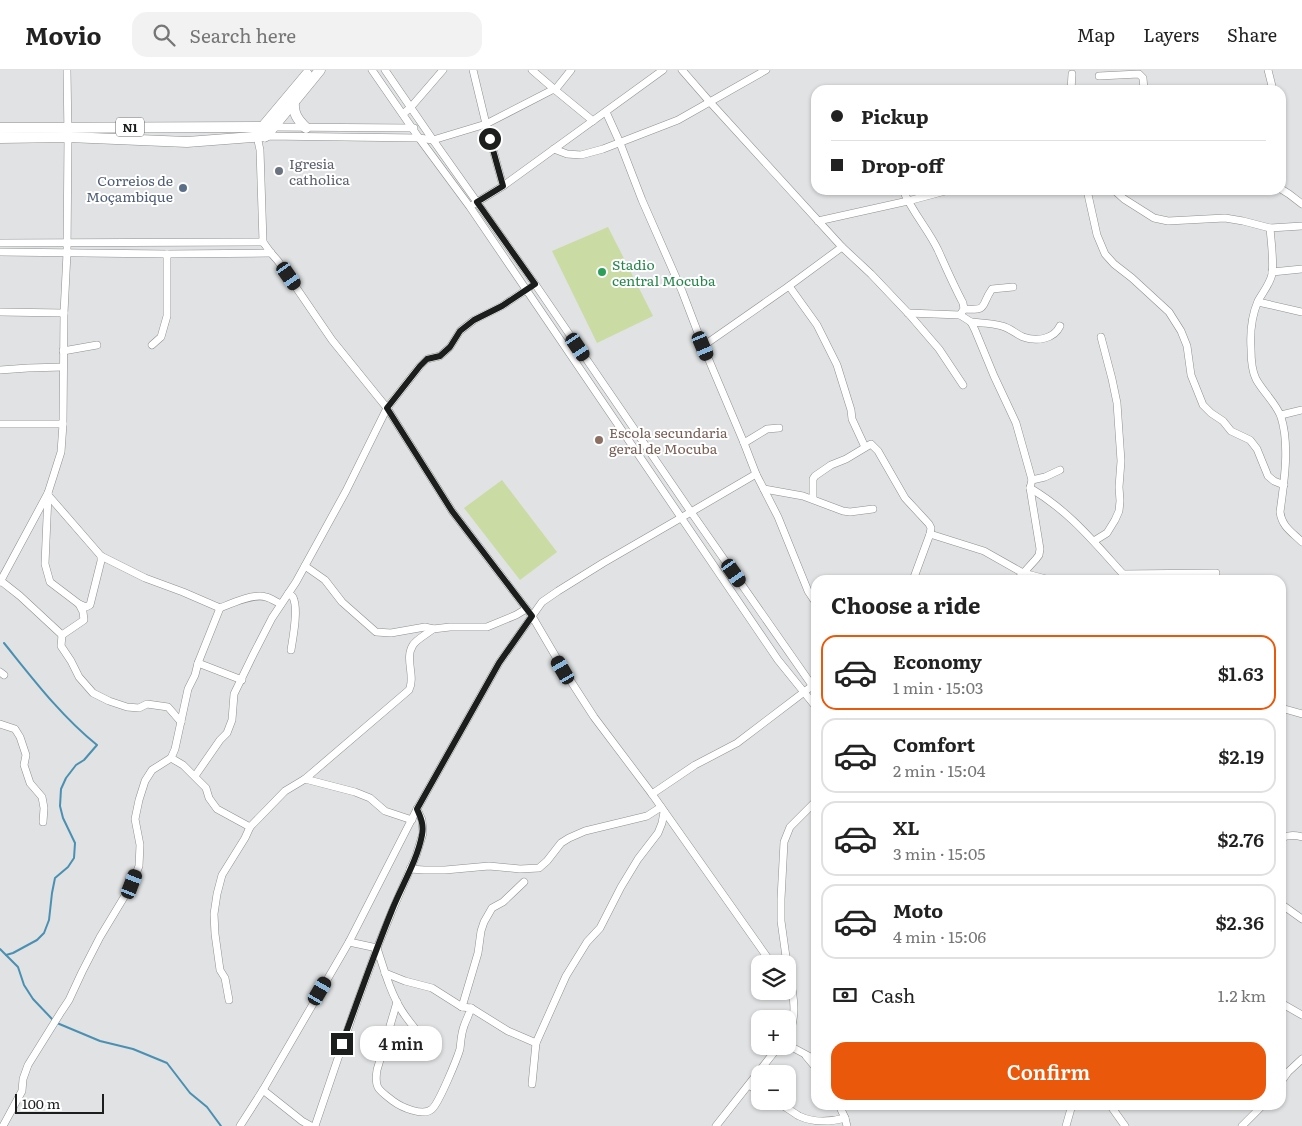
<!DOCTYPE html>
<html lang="en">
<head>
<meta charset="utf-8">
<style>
  body { margin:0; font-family:Literata,serif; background:#f2f2f2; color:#222; height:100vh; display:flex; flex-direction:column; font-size:19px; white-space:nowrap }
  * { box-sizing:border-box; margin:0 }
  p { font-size:16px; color:#767676 }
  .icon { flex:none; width:28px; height:28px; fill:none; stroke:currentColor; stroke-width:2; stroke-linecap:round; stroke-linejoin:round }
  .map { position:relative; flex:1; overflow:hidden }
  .drawer { position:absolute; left:811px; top:505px; width:475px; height:535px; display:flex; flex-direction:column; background:#fff; border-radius:15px; box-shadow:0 1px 4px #0004 }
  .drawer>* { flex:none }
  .guide { position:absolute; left:811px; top:15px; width:475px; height:110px; border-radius:15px; box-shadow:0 1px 4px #0004; display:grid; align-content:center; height:110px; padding:0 20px; background:#fff }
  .tools { position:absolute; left:751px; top:885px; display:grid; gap:10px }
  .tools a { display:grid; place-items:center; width:45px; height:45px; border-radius:10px; background:#fff; box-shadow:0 1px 4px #0004; font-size:25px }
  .scale { position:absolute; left:15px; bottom:12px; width:89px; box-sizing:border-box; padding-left:5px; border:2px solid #1c1d1d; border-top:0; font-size:14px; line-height:18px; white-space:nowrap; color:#1c1d1d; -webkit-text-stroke:4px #fff; paint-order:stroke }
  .end { position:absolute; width:22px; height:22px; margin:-11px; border:6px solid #1c1d1d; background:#fff; box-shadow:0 0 0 2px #fff }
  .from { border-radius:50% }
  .bubble { position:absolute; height:35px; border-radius:15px; background:#fff; box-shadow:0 1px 4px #0004; font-size:16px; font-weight:600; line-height:35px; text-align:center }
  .car { position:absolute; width:15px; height:30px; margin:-15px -8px; border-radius:6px; box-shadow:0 0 4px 1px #0007; background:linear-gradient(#222 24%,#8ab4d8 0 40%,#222 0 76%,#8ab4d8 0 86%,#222 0) }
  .guide b { display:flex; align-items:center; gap:18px; height:48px; font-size:19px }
  .guide b+b { border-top:1px solid #e0e0e0 }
  .guide i { width:12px; height:12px; background:#222 }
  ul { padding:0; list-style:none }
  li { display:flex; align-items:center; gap:15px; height:75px; margin:0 10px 8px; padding:0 10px; border:2px solid #e0e0e0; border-radius:15px }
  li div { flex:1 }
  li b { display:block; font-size:19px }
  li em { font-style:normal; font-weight:600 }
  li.current { border-color:#ea580c }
  li>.icon { width:45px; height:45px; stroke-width:1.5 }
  h2 { padding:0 20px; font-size:22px; line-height:60px }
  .pay { display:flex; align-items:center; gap:12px; height:55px; padding:0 20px; font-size:19px }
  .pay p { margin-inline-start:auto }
  .primary-button { display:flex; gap:10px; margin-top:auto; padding:10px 20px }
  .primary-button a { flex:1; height:58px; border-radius:15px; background:#ea580c; color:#fff; font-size:20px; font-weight:600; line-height:58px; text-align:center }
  header { display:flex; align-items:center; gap:30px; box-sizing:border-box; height:70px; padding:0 25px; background:#fff; border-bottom:1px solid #e0e0e0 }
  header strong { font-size:24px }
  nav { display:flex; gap:28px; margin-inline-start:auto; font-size:18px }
  .search { width:350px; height:45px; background:#f2f2f2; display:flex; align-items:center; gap:12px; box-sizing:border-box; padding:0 18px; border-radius:15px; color:#767676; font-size:19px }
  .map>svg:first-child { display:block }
  .green { fill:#cadba3 }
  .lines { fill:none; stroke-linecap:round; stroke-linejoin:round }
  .stream { stroke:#4990b2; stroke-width:2 }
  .minor-casing { stroke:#8e8f90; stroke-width:8 }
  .highway-casing { stroke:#8e8f90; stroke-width:11 }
  .minor { stroke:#fff; stroke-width:7 }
  .highway { stroke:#fff; stroke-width:10 }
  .route { stroke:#1c1d1d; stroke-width:6 }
  .worship-dot { fill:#6b7280; stroke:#fff; stroke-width:2 }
  .service-dot { fill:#5c6f8a; stroke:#fff; stroke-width:2 }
  .leisure-dot { fill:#2e9e5b; stroke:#fff; stroke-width:2 }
  .education-dot { fill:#8d6e63; stroke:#fff; stroke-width:2 }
  .labels { text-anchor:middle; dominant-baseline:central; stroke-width:4; stroke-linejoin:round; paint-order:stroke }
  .shield { fill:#fff; stroke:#606161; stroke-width:1 }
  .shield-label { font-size:12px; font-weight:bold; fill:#1c1d1d }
  .worship-label { font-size:14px; fill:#5b616d; stroke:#fff; text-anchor:start }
  .service-label { font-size:14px; fill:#4e5e75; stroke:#fff; text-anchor:end }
  .leisure-label { font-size:14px; fill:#27864d; stroke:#fff; text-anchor:start }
  .education-label { font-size:14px; fill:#785e54; stroke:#fff; text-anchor:start }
</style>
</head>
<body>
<header>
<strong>Movio</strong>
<div class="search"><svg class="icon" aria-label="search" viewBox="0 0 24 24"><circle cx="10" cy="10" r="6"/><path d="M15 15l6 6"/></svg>Search here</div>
<nav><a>Map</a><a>Layers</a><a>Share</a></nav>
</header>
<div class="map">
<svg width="1302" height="1056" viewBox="0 0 1302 1056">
  <rect width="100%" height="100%" fill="#e1e2e3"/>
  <g class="green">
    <polygon points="608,157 653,246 597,273 552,181"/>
    <polygon points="502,410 557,482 520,510 464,438"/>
  </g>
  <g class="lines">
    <g class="stream">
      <path d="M4,573C33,609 61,646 97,675L84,690L76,695L66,708L61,719L60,736L63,748L75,773L74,788L68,797L55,808L52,823L49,850L44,863L37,870L13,883L6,885"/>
      <polyline points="0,879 18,897 24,915 33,929 53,950"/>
      <polyline points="57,953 100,971 133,979 167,993 190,1023 207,1037 221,1056"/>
    </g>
    <defs>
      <g id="minor">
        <polyline points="372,0 419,68 470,137 778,590 816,637"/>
        <polyline points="385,0 433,70 535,214 691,442 816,621"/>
        <polyline points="473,0 486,54 503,116"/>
        <polyline points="532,0 554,19 593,51"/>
        <polyline points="682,0 709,31 842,177 871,204 908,243 939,279 963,315"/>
        <polyline points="1268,0 1273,20"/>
        <polyline points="1099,6 1139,4 1143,8 1144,20"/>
        <polyline points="555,20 571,0"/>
        <polyline points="1071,20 1072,4"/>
        <polyline points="606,42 620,73 642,130 682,221 703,276 744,373 756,404 778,447 808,521 816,533"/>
        <polyline points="403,44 411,37 443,0"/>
        <polyline points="272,57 414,58"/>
        <polyline points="257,66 260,80 263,172 271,183 278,191 332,270 387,338 452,441 532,546 563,599 594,647 652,724 772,894"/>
        <polyline points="265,68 266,66 419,68 433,70 486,54 554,19"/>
        <polyline points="554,79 567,84 581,85 603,79 678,50 766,0"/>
        <polyline points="1281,119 1289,124 1302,134"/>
        <path d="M903,120C912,142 928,159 938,180C946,198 954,216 963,233L964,239L960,245L908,243"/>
        <polyline points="1087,120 1097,165 1105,184 1114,194 1132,208 1169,242 1181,261 1187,276 1191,305 1203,335 1211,343 1223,351 1231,361 1250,370 1257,379 1268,406 1274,411 1284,415"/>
        <polyline points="1114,120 1124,129 1154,148 1168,151 1225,148 1243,151 1270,158 1302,156"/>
        <polyline points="474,134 503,116 663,0"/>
        <polyline points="818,151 908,131 949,120"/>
        <path d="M1270,158C1271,171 1274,191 1272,204C1270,214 1263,222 1258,231C1252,245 1250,264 1251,279C1251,288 1252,301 1256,309C1263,322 1276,333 1281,347C1290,375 1284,413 1280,442C1282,457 1292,462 1302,472"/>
        <polyline points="0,173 263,172"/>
        <polyline points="0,182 167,184 271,183"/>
        <polyline points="1272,202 1302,199"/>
        <polyline points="789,216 817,255 837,295 851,340 852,349 865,377"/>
        <polyline points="1258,232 1302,242"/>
        <path d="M964,239C989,241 980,236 992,219L1013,217"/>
        <polyline points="0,242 64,243"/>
        <polyline points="960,245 971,252 975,260 994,306 1016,353 1032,410"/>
        <path d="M971,252C981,253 993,253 1002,256C1010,258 1016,264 1023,267C1037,272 1054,269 1060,256"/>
        <polyline points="152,275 161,267 167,246 167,184"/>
        <polyline points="703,276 789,216 842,177"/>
        <polyline points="63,281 97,275"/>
        <polyline points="0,300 28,298 63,297"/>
        <polyline points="1281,345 1302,340"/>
        <polyline points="0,354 63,354"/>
        <polyline points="744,373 767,359 779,358"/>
        <path d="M1060,400L1045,407L1032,410L1030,418C1069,441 1093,471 1123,504L1121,510"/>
        <polyline points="764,419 803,426 843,441 850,442 873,439"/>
        <path d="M48,423V425L101,486L145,508L183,522L220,538C232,533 254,523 266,527C271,528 276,532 281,534"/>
        <polyline points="48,425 45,494 50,512 79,534 83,542 84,550 62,565"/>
        <polyline points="813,429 813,409 815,406 831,395 846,389 871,374 878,381 905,428 929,454 931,458 930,464 913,510"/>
        <polyline points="930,464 984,481 1023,503 1050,510"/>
        <polyline points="1094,471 1107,463 1115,450 1119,441 1120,431 1119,417 1121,391 1117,333 1112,309 1101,267"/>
        <polyline points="305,496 325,510 342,532 376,562 391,563 425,557 433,559 450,557 487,557 516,545 526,539"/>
        <polyline points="1017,510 1036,489 1039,485 1040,479 1030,418"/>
        <polyline points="1126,510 1123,504 1216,503"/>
        <polyline points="1,511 20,526 62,565"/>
        <polyline points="0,512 48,423 61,382 63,354 64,243 67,183 68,67 67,0"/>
        <path d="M288,524C292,526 293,526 294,530C298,542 293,567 291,580"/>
        <polyline points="79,534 86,537 90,535 101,491 101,486"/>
        <polyline points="62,565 61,576 71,591 79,607 93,623 109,631 127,637 139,638 147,634 168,637 181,652"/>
        <polyline points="198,593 220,538"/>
        <polyline points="0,602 4,605"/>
        <polyline points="1281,638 1302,644"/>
        <polyline points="0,654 15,659 20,667 26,685 24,695 30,713 42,727 44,738 43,752"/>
        <polyline points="171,688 183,695 206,718 209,728 217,739 250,757 245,768 222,805 217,824 214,844 215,864 220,900 225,908 229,930"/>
        <polyline points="195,706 220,670 227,663 232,650 234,624 253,585 272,548 296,512 346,421 387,338 420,296 427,289 440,286 450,277 460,261 474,250 502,236 529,218"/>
        <path d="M305,709L409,620C416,606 404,589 413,575C417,569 427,564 433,559"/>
        <polyline points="652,724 695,695 737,673 812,616"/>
        <polyline points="250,757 285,721 305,709 355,722 370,728 385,741 412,750"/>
        <path d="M1281,768C1288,765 1295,765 1302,767"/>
        <polyline points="410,799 424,800 445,800 489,796 520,799 539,798 547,791 561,773 569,768 585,761 647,746 661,737"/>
        <polyline points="1281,834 1302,849"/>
        <path d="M349,872L377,878C384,899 390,922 402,941C409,952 418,962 426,972"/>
        <polyline points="787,894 781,851 781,829 784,772 790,757 816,731"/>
        <path d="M788,896C792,919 799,944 788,966"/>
        <path d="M385,903L405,911L432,918L462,937L471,938C469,945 466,950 464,956C461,964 461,971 460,979C457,989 439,1033 432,1039C423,1047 401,1037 393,1031C379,1020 374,1019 377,1000L397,932"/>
        <polyline points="1281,933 1302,945"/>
        <polyline points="462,937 478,883 481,861 484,852 492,838 503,832 524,812"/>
        <polyline points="471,938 508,961 536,973"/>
        <polyline points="788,975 816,990"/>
        <polyline points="806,986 816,998"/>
        <polyline points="1281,1012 1288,1002 1302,989"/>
        <polyline points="532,1014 536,973 566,906 587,872 600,858 621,817 638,789 658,763 662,753 664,742"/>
        <polyline points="749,1015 760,1023"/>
        <polyline points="263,1020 302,1051 311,1056"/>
        <path d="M776,1031C784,1036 791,1041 799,1046C814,1053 830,1052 845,1048"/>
        <polyline points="839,1035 845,1048 847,1056"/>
        <polyline points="1110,1035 1125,1056"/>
        <polyline points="3,1056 22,1021 23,1009 28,995 61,942 69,930 82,902 100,867 132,814 139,796 140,775 135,749 139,730 145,711 152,700 171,688 175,679 188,619 195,605 198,593 242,610"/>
        <polyline points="240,1056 263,1020 349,872 417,739 499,593 542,532 558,521 603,493 691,442 756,404"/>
        <polyline points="315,1056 354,941 377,878 392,841 416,786 423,763 422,750 417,739"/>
        <polyline points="716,1056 779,976"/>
        <polyline points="1066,1056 1072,1035"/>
        <polyline points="1242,1056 1263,1035"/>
      </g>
      <g id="highway">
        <path d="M294,31C293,43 297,49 306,58"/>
        <polyline points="0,58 272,57"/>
        <polyline points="260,60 307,4"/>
        <polyline points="0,68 68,67 187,72 266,66 320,0"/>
      </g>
    </defs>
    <use href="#minor" class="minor-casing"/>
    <use href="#highway" class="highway-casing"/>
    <use href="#minor" class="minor"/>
    <use href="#highway" class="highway"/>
  </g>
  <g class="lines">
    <path class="route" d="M342,974C358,929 374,884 392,840C402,815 417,791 422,765C424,755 421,748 417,739L499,593L532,546L452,441L387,338L420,296L427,289L440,286L450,277L460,261L474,250L502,236L535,214L477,132L503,116L490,69"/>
  </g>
  <circle class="worship-dot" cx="279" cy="101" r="5"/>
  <circle class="service-dot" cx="183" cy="118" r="5"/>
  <circle class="leisure-dot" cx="602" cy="202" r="5"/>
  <circle class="education-dot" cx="599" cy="370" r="5"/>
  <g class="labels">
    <rect class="shield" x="116" y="47.5" width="28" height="19" rx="4"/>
    <g class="shield-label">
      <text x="130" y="57">N1</text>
    </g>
    <g class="worship-label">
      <text x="289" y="93">Igresia<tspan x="289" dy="16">catholica</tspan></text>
    </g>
    <g class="service-label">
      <text x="173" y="110">Correios de<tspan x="173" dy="16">Moçambique</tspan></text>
    </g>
    <g class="leisure-label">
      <text x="612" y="194">Stadio<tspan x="612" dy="16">central Mocuba</tspan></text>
    </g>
    <g class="education-label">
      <text x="609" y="362">Escola secundaria<tspan x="609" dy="16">geral de Mocuba</tspan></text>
    </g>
  </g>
</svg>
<div class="tools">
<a><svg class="icon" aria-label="layers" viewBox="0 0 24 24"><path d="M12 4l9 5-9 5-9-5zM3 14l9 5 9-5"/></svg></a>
<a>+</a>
<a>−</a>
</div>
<div class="scale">100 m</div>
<i class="end from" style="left:490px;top:69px"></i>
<i class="end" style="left:342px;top:974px"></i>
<div class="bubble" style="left:360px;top:956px;width:82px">4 min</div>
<i class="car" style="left:289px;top:206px;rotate:145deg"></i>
<i class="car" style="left:703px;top:276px;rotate:157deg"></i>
<i class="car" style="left:578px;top:277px;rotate:146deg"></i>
<i class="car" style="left:734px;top:503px;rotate:145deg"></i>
<i class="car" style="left:563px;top:600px;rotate:330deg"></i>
<i class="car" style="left:132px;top:814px;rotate:21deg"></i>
<i class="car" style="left:320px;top:921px;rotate:30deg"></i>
<div class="guide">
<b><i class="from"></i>Pickup</b>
<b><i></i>Drop-off</b>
</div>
<section class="drawer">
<h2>Choose a ride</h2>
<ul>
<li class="current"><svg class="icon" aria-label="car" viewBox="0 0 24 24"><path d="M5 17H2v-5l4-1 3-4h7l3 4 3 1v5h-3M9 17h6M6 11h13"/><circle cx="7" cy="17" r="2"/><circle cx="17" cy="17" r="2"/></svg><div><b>Economy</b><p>1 min · 15:03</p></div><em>$1.63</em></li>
<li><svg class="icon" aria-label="car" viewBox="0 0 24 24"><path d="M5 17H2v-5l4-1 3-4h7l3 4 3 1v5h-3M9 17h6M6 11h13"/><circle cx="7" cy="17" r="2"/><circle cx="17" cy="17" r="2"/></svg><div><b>Comfort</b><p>2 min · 15:04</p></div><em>$2.19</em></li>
<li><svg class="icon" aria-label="car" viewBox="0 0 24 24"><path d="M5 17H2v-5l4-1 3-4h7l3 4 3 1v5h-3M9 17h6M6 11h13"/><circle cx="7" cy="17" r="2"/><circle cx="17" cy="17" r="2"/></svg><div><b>XL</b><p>3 min · 15:05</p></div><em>$2.76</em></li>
<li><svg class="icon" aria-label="car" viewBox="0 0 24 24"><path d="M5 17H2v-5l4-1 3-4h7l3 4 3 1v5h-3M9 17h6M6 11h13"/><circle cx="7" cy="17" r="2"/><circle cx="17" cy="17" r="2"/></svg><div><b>Moto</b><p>4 min · 15:06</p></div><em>$2.36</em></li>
</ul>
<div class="pay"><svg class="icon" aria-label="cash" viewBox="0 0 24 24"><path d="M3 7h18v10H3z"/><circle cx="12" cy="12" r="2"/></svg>Cash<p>1.2 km</p></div>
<div class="primary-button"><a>Confirm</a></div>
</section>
</div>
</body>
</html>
